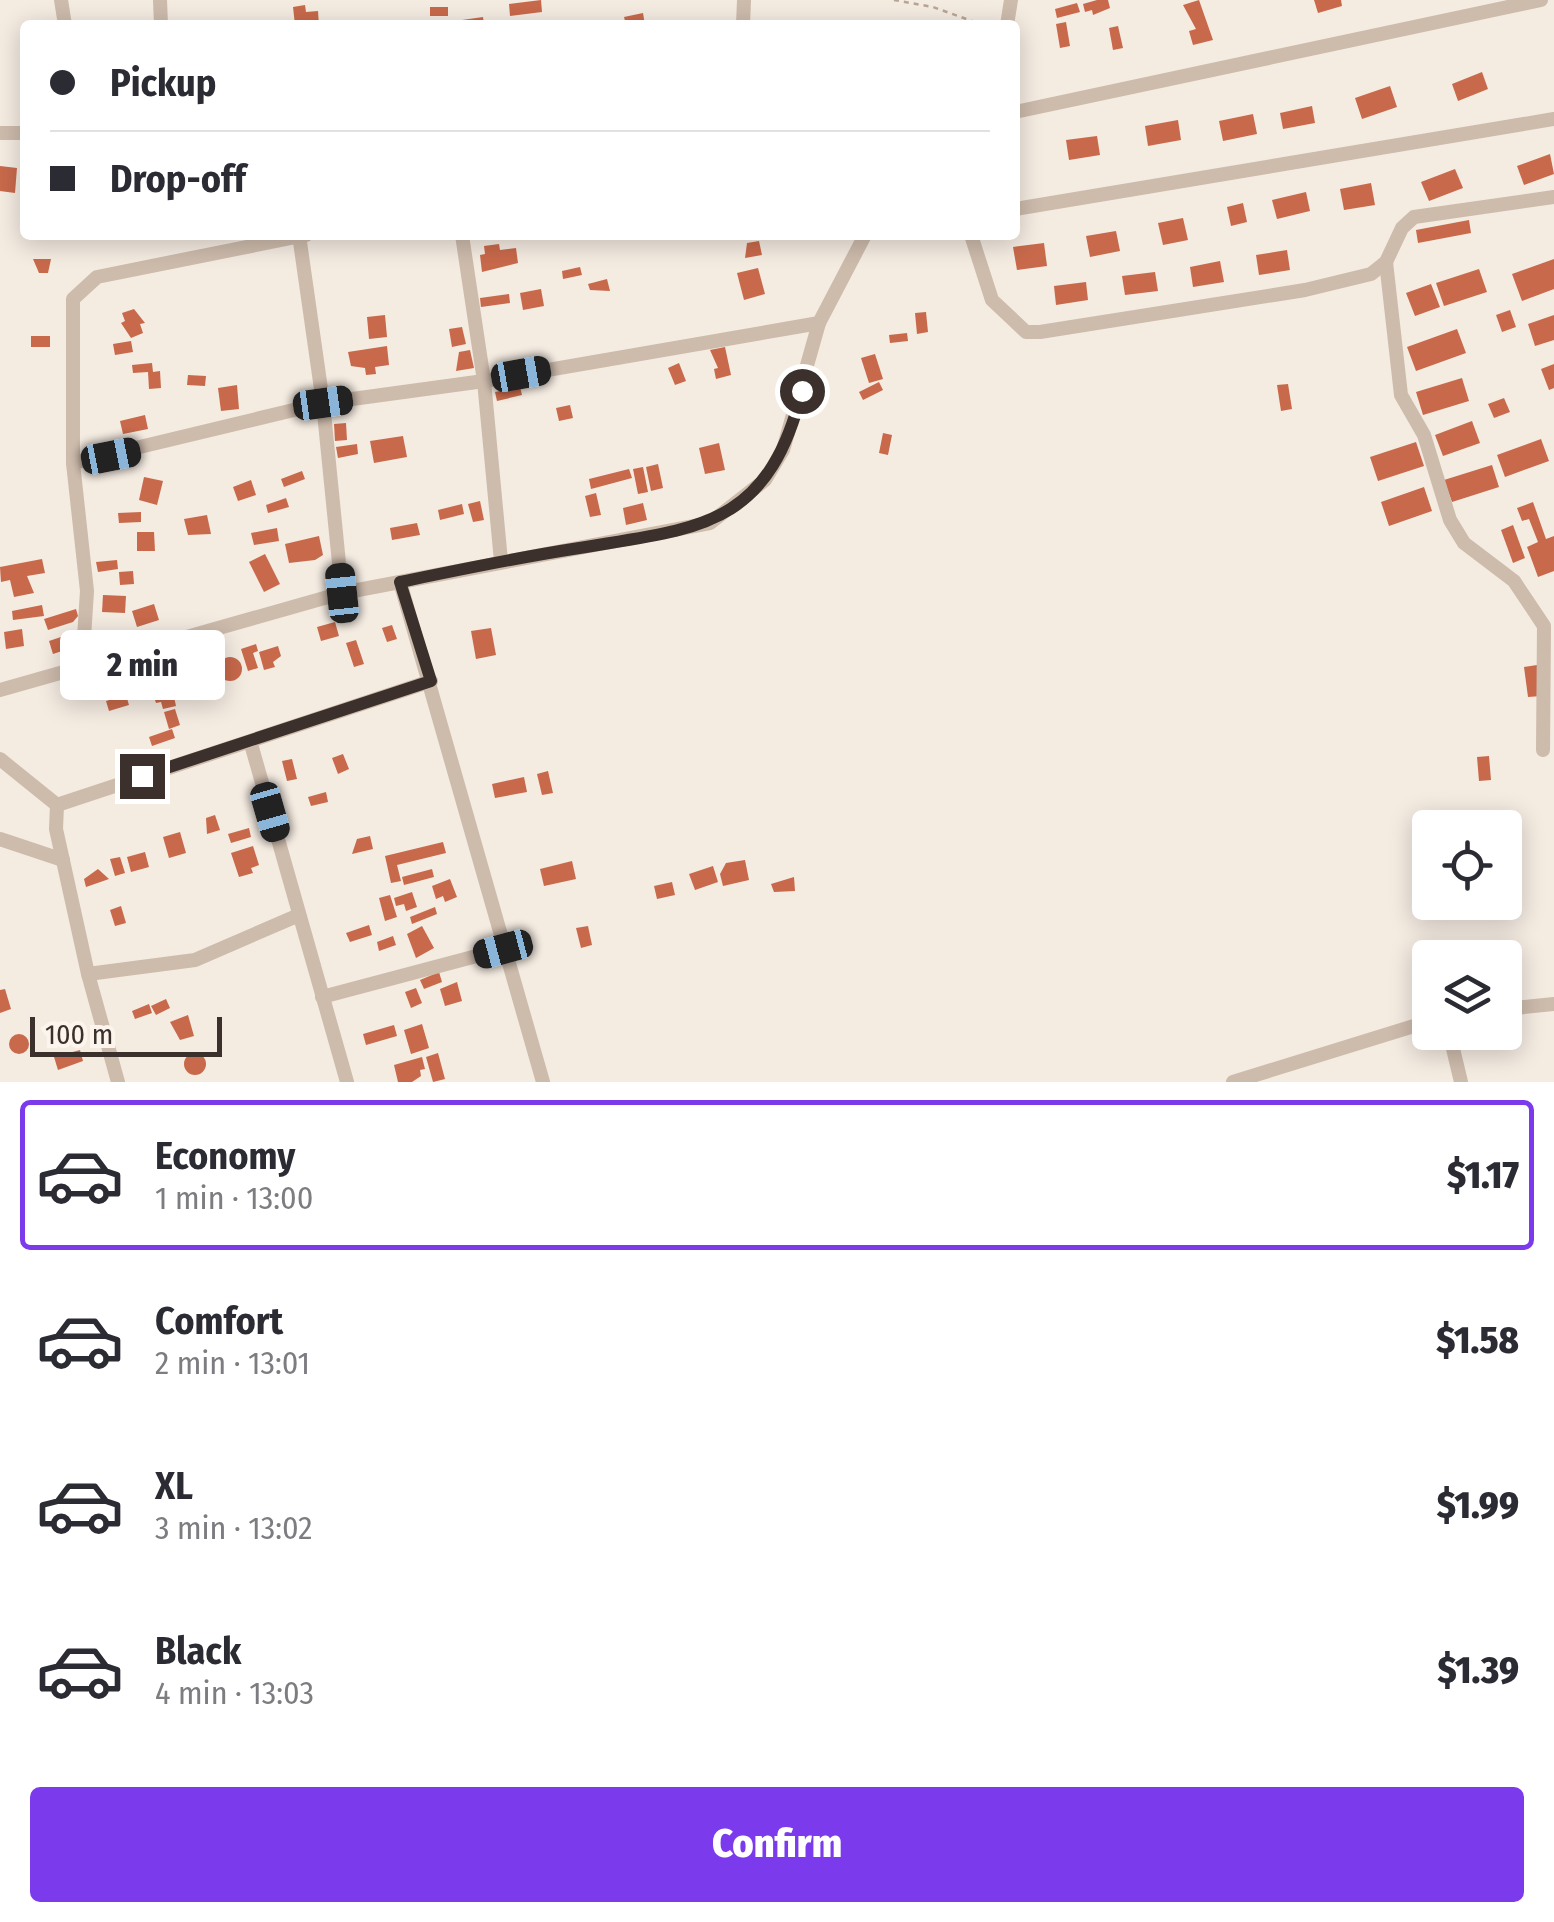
<!DOCTYPE html>
<html lang="en">
<head>
<meta charset="utf-8">
<style>
  body { margin:0; font-family:"Fira Sans Condensed",sans-serif; background:#f7f7f7; color:#2b2b33; height:100vh; display:flex; flex-direction:column; font-size:38px; white-space:nowrap }
  * { box-sizing:border-box; margin:0 }
  p { font-size:32px; color:#7c7c81 }
  .icon { flex:none; width:55px; height:55px; fill:none; stroke:currentColor; stroke-width:2; stroke-linecap:round; stroke-linejoin:round }
  .map { position:relative; height:1082px; overflow:hidden }
  .panel { display:flex; flex-direction:column; background:#fff; flex:1 }
  .panel>* { flex:none }
  .guide { position:absolute; left:20px; top:20px; width:1000px; height:220px; border-radius:10px; box-shadow:0 5px 25px #0003; display:grid; align-content:center; height:220px; padding:0 30px; background:#fff }
  .controls { position:absolute; left:1412px; top:810px; display:grid; gap:20px }
  .controls a { display:grid; place-items:center; width:110px; height:110px; border-radius:10px; background:#fff; box-shadow:0 5px 25px #0003; font-size:50px }
  .scale { position:absolute; left:30px; bottom:25px; width:192px; box-sizing:border-box; padding-left:10px; border:5px solid #3b302b; border-top:0; font-size:28px; line-height:35px; white-space:nowrap; color:#3b302b; -webkit-text-stroke:8px #fbf5ee; paint-order:stroke }
  .end { position:absolute; width:45px; height:45px; margin:-22px; border:12px solid #3b302b; background:#fff; box-shadow:0 0 0 5px #fff }
  .from { border-radius:50% }
  .bubble { position:absolute; height:70px; border-radius:10px; background:#fff; box-shadow:0 5px 25px #0003; font-size:32px; font-weight:800; line-height:70px; text-align:center }
  .car { position:absolute; width:30px; height:60px; margin:-30px -15px; border-radius:12px; box-shadow:0 0 8px 2px #0007; background:linear-gradient(#222 24%,#8ab4d8 0 40%,#222 0 76%,#8ab4d8 0 86%,#222 0) }
  .guide b { display:flex; align-items:center; gap:35px; height:95px; font-size:38px }
  .guide b+b { border-top:2px solid #e1e1e2 }
  .guide i { width:25px; height:25px; background:#2b2b33 }
  ul { padding:18px 0 0; list-style:none }
  li { display:flex; align-items:center; gap:30px; height:150px; margin:0 20px 15px; padding:0 10px; border:5px solid transparent; border-radius:10px }
  li div { flex:1 }
  li b { display:block; font-size:38px }
  li em { font-style:normal; font-weight:800 }
  li.on { border-color:#7c3aed }
  li>.icon { width:90px; height:90px; stroke-width:1.5 }
  .action { display:flex; gap:20px; margin-top:auto; padding:20px 30px }
  .action a { flex:1; height:115px; border-radius:10px; background:#7c3aed; color:#fff; font-size:40px; font-weight:800; line-height:115px; text-align:center }
  .map>svg:first-child { display:block }
  .building { fill:#c8694b }
  .lines { fill:none; stroke-linecap:round; stroke-linejoin:round }
  .path { stroke:#b9a596; stroke-width:2.5; stroke-dasharray:5 5; stroke-linecap:butt }
  .minor { stroke:#cdbbac; stroke-width:14 }
  .route { stroke:#3b302b; stroke-width:12 }
</style>
</head>
<body>
<div class="map">
<svg width="1554" height="1082" viewBox="0 0 1554 1082">
  <rect width="100%" height="100%" fill="#f4ebe1"/>
  <g class="building">
    <polygon points="541,0 542,12 510,16 509,4"/>
    <polygon points="1097,0 1108,0 1110,8 1093,15 1092,10 1085,12 1083,4"/>
    <polygon points="1199,0 1213,40 1193,45 1189,31 1196,29 1183,5"/>
    <polygon points="1314,0 1341,0 1342,6 1318,13"/>
    <polygon points="1077,3 1080,12 1057,18 1055,9"/>
    <polygon points="305,5 306,12 318,11 319,25 295,25 293,7"/>
    <rect x="430" y="7" width="18" height="9"/>
    <polygon points="643,13 645,25 626,25 624,17"/>
    <polygon points="483,17 484,25 441,25 441,23"/>
    <polygon points="1066,22 1070,46 1060,48 1056,24"/>
    <polygon points="1118,26 1123,48 1113,50 1109,28"/>
    <polygon points="1482,72 1488,89 1458,101 1452,84"/>
    <polygon points="1390,86 1397,107 1362,119 1355,98"/>
    <polygon points="1312,106 1315,123 1283,129 1280,113"/>
    <polygon points="1253,114 1257,134 1223,141 1219,121"/>
    <polygon points="1178,120 1181,140 1148,146 1145,126"/>
    <polygon points="1097,136 1100,155 1069,160 1066,140"/>
    <polygon points="1550,154 1554,174 1524,185 1517,166"/>
    <polygon points="0,166 17,168 15,193 0,191"/>
    <polygon points="1455,169 1463,188 1429,201 1421,182"/>
    <polygon points="1371,183 1375,205 1344,210 1340,189"/>
    <polygon points="1306,192 1310,211 1277,219 1272,200"/>
    <polygon points="1243,203 1247,222 1231,226 1227,207"/>
    <polygon points="1183,218 1188,240 1163,245 1158,223"/>
    <polygon points="1469,220 1471,233 1418,243 1416,230"/>
    <polygon points="1116,231 1120,251 1090,257 1086,236"/>
    <polygon points="759,241 762,255 745,258 747,243"/>
    <polygon points="1044,243 1047,266 1017,270 1013,247"/>
    <polygon points="499,244 500,250 516,248 518,263 482,272 480,255 485,254 484,246"/>
    <polygon points="1287,250 1290,270 1259,275 1256,255"/>
    <polygon points="33,259 51,259 48,273 39,273"/>
    <polygon points="1554,259 1554,289 1522,301 1512,274"/>
    <polygon points="1220,261 1224,282 1193,287 1190,267"/>
    <polygon points="580,267 582,275 563,279 562,271"/>
    <polygon points="758,268 765,294 744,300 737,273"/>
    <polygon points="1479,269 1487,292 1444,306 1436,283"/>
    <polygon points="1155,272 1158,291 1125,295 1122,276"/>
    <polygon points="607,279 610,291 590,290 588,284"/>
    <polygon points="1086,282 1088,300 1056,305 1054,286"/>
    <polygon points="1431,284 1440,307 1415,316 1406,293"/>
    <polygon points="541,289 544,306 523,310 520,293"/>
    <polygon points="509,294 510,303 481,307 480,298"/>
    <polygon points="134,309 145,323 140,324 143,333 131,338 121,323 125,321 122,313"/>
    <polygon points="1510,310 1516,327 1502,332 1496,315"/>
    <polygon points="926,312 928,332 917,334 915,313"/>
    <polygon points="385,315 387,337 369,339 367,317"/>
    <polygon points="1554,315 1554,340 1535,346 1528,324"/>
    <polygon points="462,327 466,344 452,347 449,329"/>
    <polygon points="1457,329 1466,353 1416,371 1407,347"/>
    <polygon points="907,333 908,341 890,343 889,335"/>
    <rect x="31" y="336" width="19" height="11"/>
    <polygon points="131,341 133,352 115,355 113,344"/>
    <polygon points="387,346 389,365 375,367 376,374 366,375 365,368 351,366 348,352"/>
    <polygon points="725,347 731,375 716,379 714,369 718,368 710,350"/>
    <polygon points="470,350 474,368 456,371 459,352"/>
    <polygon points="875,354 883,379 869,383 861,358"/>
    <polygon points="152,363 153,372 160,371 161,388 149,389 148,372 133,373 132,365"/>
    <polygon points="679,363 686,381 675,385 668,368"/>
    <polygon points="1554,364 1554,388 1549,390 1541,369"/>
    <polygon points="188,375 206,376 205,386 187,385"/>
    <polygon points="1462,378 1469,401 1423,415 1416,392"/>
    <polygon points="879,382 883,390 863,400 859,392"/>
    <polygon points="1288,384 1292,409 1281,411 1277,385"/>
    <polygon points="237,385 239,409 221,411 218,388"/>
    <polygon points="520,387 522,395 497,401 495,392"/>
    <polygon points="1504,398 1510,412 1494,418 1488,404"/>
    <polygon points="570,405 573,418 559,421 556,408"/>
    <polygon points="145,415 148,429 123,434 120,421"/>
    <polygon points="1472,421 1480,443 1443,456 1435,435"/>
    <polygon points="346,423 347,440 335,441 334,424"/>
    <polygon points="883,433 892,435 888,455 879,453"/>
    <polygon points="403,436 407,457 374,463 370,441"/>
    <polygon points="1541,439 1549,461 1505,477 1497,455"/>
    <polygon points="1416,442 1424,466 1378,481 1370,457"/>
    <polygon points="719,443 725,470 705,474 699,448"/>
    <polygon points="357,444 358,454 338,458 336,447"/>
    <polygon points="658,464 663,488 651,491 646,467"/>
    <polygon points="1492,465 1499,487 1452,502 1444,480"/>
    <polygon points="643,467 648,492 638,494 633,469"/>
    <polygon points="629,469 632,478 591,489 589,479"/>
    <polygon points="302,471 305,479 284,487 281,479"/>
    <polygon points="144,477 163,481 157,505 139,500"/>
    <polygon points="251,480 256,495 238,501 233,487"/>
    <polygon points="1424,487 1432,511 1389,526 1381,502"/>
    <polygon points="596,493 601,515 590,517 585,496"/>
    <polygon points="286,498 289,507 268,513 266,505"/>
    <polygon points="480,501 484,520 473,522 468,504"/>
    <polygon points="1533,502 1546,539 1554,536 1554,571 1538,577 1527,547 1538,542 1529,519 1522,521 1517,508"/>
    <polygon points="643,503 647,520 626,525 623,508"/>
    <polygon points="462,504 464,514 440,520 438,510"/>
    <polygon points="141,512 141,522 119,523 118,513"/>
    <polygon points="207,515 211,534 188,535 184,519"/>
    <polygon points="417,523 420,535 392,540 390,528"/>
    <polygon points="1513,525 1525,558 1513,563 1501,530"/>
    <polygon points="277,528 279,541 254,545 251,533"/>
    <polygon points="137,532 154,532 155,551 137,551"/>
    <polygon points="319,536 323,555 315,560 289,563 285,544"/>
    <polygon points="265,554 280,584 264,592 249,562"/>
    <polygon points="42,559 45,573 27,576 34,593 14,597 10,580 1,582 0,567"/>
    <polygon points="117,560 118,569 98,572 96,562"/>
    <polygon points="133,571 134,584 120,585 119,572"/>
    <polygon points="103,595 126,596 125,613 102,612"/>
    <polygon points="154,604 159,620 137,627 132,611"/>
    <polygon points="42,605 44,616 13,620 12,611"/>
    <polygon points="76,609 78,616 73,622 48,630 44,619"/>
    <polygon points="335,622 339,636 321,641 317,627"/>
    <polygon points="392,625 397,639 387,642 382,628"/>
    <polygon points="491,628 496,655 476,659 471,631"/>
    <polygon points="22,629 24,646 6,649 4,632"/>
    <polygon points="76,632 74,647 53,654 49,641"/>
    <polygon points="356,640 364,664 354,667 346,643"/>
    <polygon points="256,644 258,651 253,653 258,668 248,671 241,649"/>
    <polygon points="278,646 281,656 273,662 275,667 264,670 259,652"/>
    <circle cx="230" cy="669" r="12"/>
    <polygon points="1537,665 1541,696 1528,697 1524,667"/>
    <polygon points="173,692 176,706 163,709 161,702 156,703 154,697"/>
    <polygon points="126,695 129,705 109,711 106,701"/>
    <polygon points="175,709 180,725 169,729 164,712"/>
    <polygon points="172,729 175,738 152,746 149,737"/>
    <polygon points="343,754 349,769 338,774 332,758"/>
    <polygon points="1489,756 1491,780 1479,781 1477,757"/>
    <polygon points="292,759 297,779 287,781 282,761"/>
    <polygon points="548,771 553,793 542,795 537,774"/>
    <polygon points="524,777 527,792 495,798 492,784"/>
    <polygon points="326,792 328,802 311,806 308,797"/>
    <polygon points="215,815 220,830 207,834 206,818"/>
    <polygon points="249,828 251,837 231,843 228,834"/>
    <polygon points="180,832 186,853 169,858 163,837"/>
    <polygon points="370,836 373,849 352,854 357,839"/>
    <polygon points="443,842 446,853 397,865 401,881 391,883 385,856"/>
    <polygon points="253,846 259,865 251,868 253,873 239,877 231,853"/>
    <polygon points="145,852 149,867 131,872 127,857"/>
    <polygon points="120,857 125,873 115,876 110,859"/>
    <polygon points="745,860 749,880 723,886 720,874 726,863"/>
    <polygon points="572,861 576,879 544,886 540,869"/>
    <polygon points="713,866 718,882 695,890 689,874"/>
    <polygon points="98,869 109,879 86,887 84,879"/>
    <polygon points="432,869 434,877 404,885 402,877"/>
    <polygon points="794,877 795,891 774,892 771,884"/>
    <polygon points="450,879 457,897 445,902 443,896 436,899 432,886"/>
    <polygon points="672,882 675,895 657,899 654,886"/>
    <polygon points="412,892 417,907 406,911 404,904 396,906 394,898"/>
    <polygon points="390,895 397,917 385,921 379,898"/>
    <polygon points="121,906 126,923 115,926 110,910"/>
    <polygon points="435,907 437,914 412,924 410,917"/>
    <polygon points="369,925 372,935 350,942 346,933"/>
    <polygon points="422,926 434,948 416,958 407,934"/>
    <polygon points="588,926 592,945 581,948 576,928"/>
    <polygon points="393,936 396,945 379,951 377,942"/>
    <polygon points="439,972 442,982 424,989 420,980"/>
    <polygon points="457,982 462,1001 445,1006 440,989"/>
    <polygon points="416,988 422,1003 411,1008 405,992"/>
    <polygon points="5,989 11,1009 0,1013 0,990"/>
    <polygon points="166,999 170,1008 156,1015 151,1006"/>
    <polygon points="149,1004 152,1013 135,1019 132,1011"/>
    <polygon points="188,1015 194,1036 180,1040 170,1022"/>
    <polygon points="422,1024 429,1048 411,1054 404,1030"/>
    <polygon points="394,1025 397,1036 366,1045 363,1034"/>
    <circle cx="19" cy="1044" r="10"/>
    <polygon points="80,1050 83,1061 58,1070 54,1057"/>
    <circle cx="195" cy="1064" r="11"/>
    <polygon points="438,1053 445,1079 433,1082 426,1057"/>
    <polygon points="422,1057 425,1069 420,1070 421,1076 412,1082 398,1082 394,1065"/>
  </g>
  <g class="lines">
    <polyline class="path" points="894,0 933,7 983,25"/>
    <g class="minor">
      <polyline points="61,0 65,25"/>
      <polyline points="160,0 161,25"/>
      <polyline points="743,25 744,0"/>
      <polyline points="1007,25 1011,0"/>
      <polyline points="1015,112 1541,0"/>
      <polyline points="0,133 25,133"/>
      <polyline points="1015,209 1554,119"/>
      <polyline points="299,235 323,403 342,593"/>
      <polyline points="462,235 484,381 501,561"/>
      <polyline points="971,235 992,300 1026,332 1040,332 1305,290 1371,274 1386,262 1402,228 1414,217 1554,197"/>
      <polyline points="1386,262 1401,395 1424,435 1450,520 1464,543 1514,581 1544,626 1543,750"/>
      <polyline points="73,463 323,403 484,381 819,323 865,235"/>
      <polyline points="400,582 710,523 765,480 783,450 819,323"/>
      <polyline points="82,669 87,591 73,463 73,299 97,277 306,235"/>
      <polyline points="0,690 342,593 400,582 543,1082"/>
      <polyline points="251,744 347,1082"/>
      <polyline points="0,759 57,805"/>
      <polyline points="57,805 431,681"/>
      <polyline points="57,805 56,829 88,974 118,1082"/>
      <polyline points="0,839 63,860"/>
      <polyline points="88,974 195,960 299,915"/>
      <polyline points="322,997 503,949"/>
      <polyline points="1505,1009 1554,1004"/>
      <polyline points="1449,1032 1461,1082"/>
      <polyline points="1233,1082 1430,1021"/>
    </g>
  </g>
  <g class="lines">
    <path class="route" d="M142,776L431,681L400,582C458,570 515,558 573,549C696,528 767,531 802,391"/>
  </g>
</svg>
<div class="controls">
<a><svg class="icon" aria-label="locate" viewBox="0 0 24 24"><circle cx="12" cy="12" r="6"/><path d="M12 2v4M12 18v4M2 12h4M18 12h4"/></svg></a>
<a><svg class="icon" aria-label="layers" viewBox="0 0 24 24"><path d="M12 4l9 5-9 5-9-5zM3 14l9 5 9-5"/></svg></a>
</div>
<div class="scale">100 m</div>
<i class="end from" style="left:802px;top:391px"></i>
<i class="end" style="left:142px;top:776px"></i>
<div class="bubble" style="left:60px;top:630px;width:165px">2 min</div>
<i class="car" style="left:521px;top:374px;rotate:80deg"></i>
<i class="car" style="left:323px;top:403px;rotate:82deg"></i>
<i class="car" style="left:111px;top:456px;rotate:79deg"></i>
<i class="car" style="left:342px;top:593px;rotate:354deg"></i>
<i class="car" style="left:270px;top:812px;rotate:164deg"></i>
<i class="car" style="left:503px;top:949px;rotate:255deg"></i>
<div class="guide">
<b><i class="from"></i>Pickup</b>
<b><i></i>Drop-off</b>
</div>
</div>
<section class="panel">
<ul>
<li class="on"><svg class="icon" aria-label="car" viewBox="0 0 24 24"><path d="M5 17H2v-5l4-1 3-4h7l3 4 3 1v5h-3M9 17h6M6 11h13"/><circle cx="7" cy="17" r="2"/><circle cx="17" cy="17" r="2"/></svg><div><b>Economy</b><p>1 min · 13:00</p></div><em>$1.17</em></li>
<li><svg class="icon" aria-label="car" viewBox="0 0 24 24"><path d="M5 17H2v-5l4-1 3-4h7l3 4 3 1v5h-3M9 17h6M6 11h13"/><circle cx="7" cy="17" r="2"/><circle cx="17" cy="17" r="2"/></svg><div><b>Comfort</b><p>2 min · 13:01</p></div><em>$1.58</em></li>
<li><svg class="icon" aria-label="car" viewBox="0 0 24 24"><path d="M5 17H2v-5l4-1 3-4h7l3 4 3 1v5h-3M9 17h6M6 11h13"/><circle cx="7" cy="17" r="2"/><circle cx="17" cy="17" r="2"/></svg><div><b>XL</b><p>3 min · 13:02</p></div><em>$1.99</em></li>
<li><svg class="icon" aria-label="car" viewBox="0 0 24 24"><path d="M5 17H2v-5l4-1 3-4h7l3 4 3 1v5h-3M9 17h6M6 11h13"/><circle cx="7" cy="17" r="2"/><circle cx="17" cy="17" r="2"/></svg><div><b>Black</b><p>4 min · 13:03</p></div><em>$1.39</em></li>
</ul>
<div class="action"><a>Confirm</a></div>
</section>
</body>
</html>
